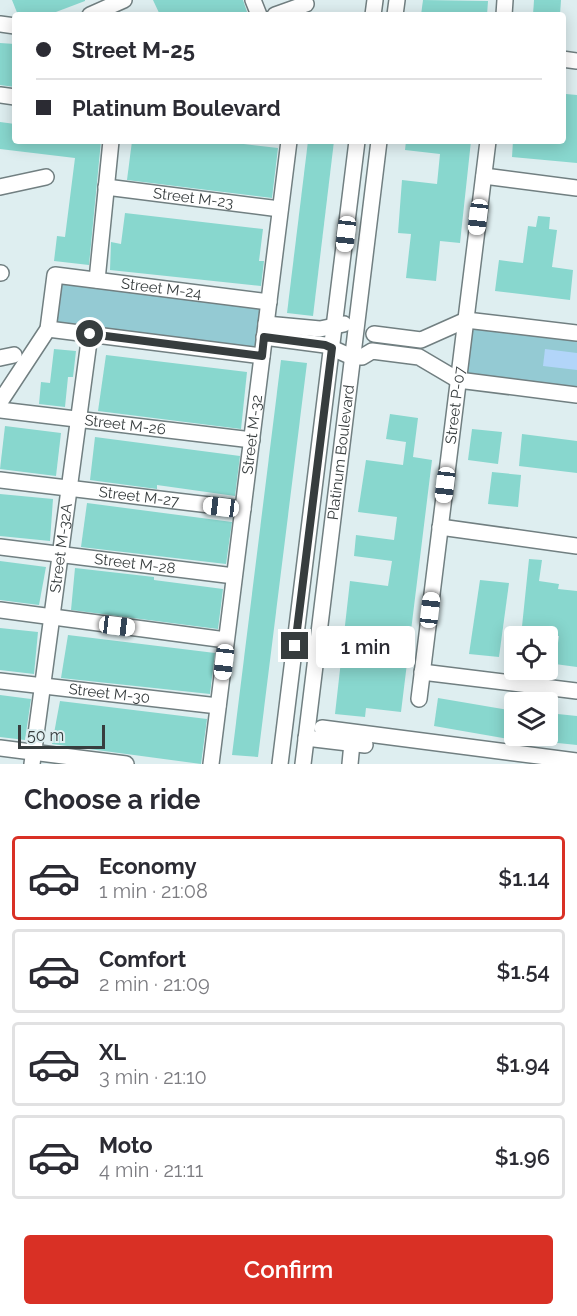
<!DOCTYPE html>
<html lang="en">
<head>
<meta charset="utf-8">
<style>
  body { margin:0; font-family:Raleway,sans-serif; background:#f7f7f7; color:#2b2b33; height:100vh; display:flex; flex-direction:column; font-size:22px; white-space:nowrap }
  * { box-sizing:border-box; margin:0 }
  p { font-size:20px; color:#7c7c81 }
  .icon { flex:none; width:33px; height:33px; fill:none; stroke:currentColor; stroke-width:2; stroke-linecap:round; stroke-linejoin:round }
  .map { position:relative; height:764px; overflow:hidden }
  .side { display:flex; flex-direction:column; background:#fff; flex:1 }
  .side>* { flex:none }
  .banner { position:absolute; left:12px; top:12px; width:554px; height:132px; border-radius:6px; box-shadow:0 3px 15px #0003; display:grid; align-content:center; height:132px; padding:0 24px; background:#fff }
  .buttons { position:absolute; left:504px; top:626px; display:grid; gap:12px }
  .buttons a { display:grid; place-items:center; width:54px; height:54px; border-radius:6px; background:#fff; box-shadow:0 3px 15px #0003; font-size:30px }
  .scale { position:absolute; left:18px; bottom:15px; width:87px; box-sizing:border-box; padding-left:6px; border:3px solid #373d3e; border-top:0; font-size:16px; line-height:21px; white-space:nowrap; color:#373d3e; -webkit-text-stroke:4px #deeef0; paint-order:stroke }
  .end { position:absolute; width:27px; height:27px; margin:-14px; border:8px solid #373d3e; background:#fff; box-shadow:0 0 0 3px #fff }
  .from { border-radius:50% }
  .bubble { position:absolute; height:42px; border-radius:6px; background:#fff; box-shadow:0 3px 15px #0003; font-size:20px; font-weight:600; line-height:42px; text-align:center }
  .car { position:absolute; width:18px; height:36px; margin:-18px -9px; border-radius:8px; box-shadow:0 0 4px 2px #0007; background:linear-gradient(#fff 24%,#345 0 40%,#fff 0 76%,#345 0 86%,#fff 0) }
  .banner b { display:flex; align-items:center; gap:21px; height:57px; font-size:22px }
  .banner b+b { border-top:2px solid #e1e1e2 }
  .banner i { width:15px; height:15px; background:#2b2b33 }
  ul { padding:0; list-style:none }
  li { display:flex; align-items:center; gap:18px; height:84px; margin:0 12px 9px; padding:0 12px; border:3px solid #e1e1e2; border-radius:6px }
  li div { flex:1 }
  li b { display:block; font-size:22px }
  li em { font-style:normal; font-weight:600 }
  li.on { border-color:#d93025 }
  li>.icon { width:54px; height:54px; stroke-width:1.5 }
  h2 { padding:0 24px; font-size:27px; line-height:72px }
  .action { display:flex; gap:12px; margin-top:auto; padding:12px 24px }
  .action a { flex:1; height:69px; border-radius:6px; background:#d93025; color:#fff; font-size:24px; font-weight:600; line-height:69px; text-align:center }
  .map>svg:first-child { display:block }
  .green { fill:#94cad3 }
  .water { fill:#b2d5f9 }
  .building { fill:#88d7ce }
  .lines { fill:none; stroke-linecap:round; stroke-linejoin:round }
  .minor-casing { stroke:#717f81; stroke-width:18 }
  .minor { stroke:#fff; stroke-width:15 }
  .route { stroke:#373d3e; stroke-width:8 }
  .labels { text-anchor:middle; dominant-baseline:central; stroke-width:6; stroke-linejoin:round; paint-order:stroke }
  .street-label { font-size:15px; fill:#373d3e; stroke:#deeef0 }
</style>
</head>
<body>
<div class="map">
<svg width="577" height="764" viewBox="0 0 577 764">
  <rect width="100%" height="100%" fill="#deeef0"/>
  <g class="green">
    <polygon points="55,275 269,302 262,356 48,329"/>
    <polygon points="466,320 577,333 577,395 458,380"/>
  </g>
  <polygon class="water" points="545,349 577,353 577,370 543,366"/>
  <g class="building">
    <polygon points="12,0 85,0 85,1 48,15 18,15"/>
    <polygon points="153,0 243,0 247,12 240,15 160,15"/>
    <polygon points="423,0 488,1 487,15 421,15"/>
    <polygon points="534,0 561,0 560,15 533,15"/>
    <polygon points="0,43 15,44 15,87 0,85"/>
    <polygon points="566,94 577,95 577,163 512,157 513,141 562,141"/>
    <polygon points="0,122 15,124 15,141 101,141 89,265 54,261 57,236 65,237 75,158 0,149"/>
    <polygon points="132,141 219,141 278,148 272,198 127,180"/>
    <polygon points="308,141 334,141 313,316 287,313"/>
    <polygon points="406,141 471,141 460,243 440,241 436,281 406,278 411,234 398,233 402,180 437,184 440,154 405,150"/>
    <polygon points="125,213 263,229 259,261 264,261 261,286 110,270 111,242 121,244"/>
    <polygon points="538,216 550,217 549,229 557,230 552,267 573,270 570,300 495,291 499,260 523,263 528,226 536,227"/>
    <polygon points="54,349 76,351 73,377 68,377 65,407 39,404 41,382 50,383"/>
    <polygon points="106,355 247,372 241,429 98,411"/>
    <polygon points="281,360 307,363 258,757 232,755"/>
    <polygon points="390,414 418,418 413,457 432,460 401,712 366,708 365,717 335,714 350,581 388,586 392,561 354,556 356,535 394,540 397,517 358,512 366,460 403,465 406,442 386,439"/>
    <polygon points="5,426 61,433 56,476 0,469"/>
    <polygon points="472,429 502,432 498,464 468,460"/>
    <polygon points="522,434 577,441 577,473 519,466"/>
    <polygon points="95,437 240,456 235,496 157,485 157,489 90,480"/>
    <polygon points="492,472 521,475 518,507 488,504"/>
    <polygon points="0,494 53,499 50,541 0,536"/>
    <polygon points="87,503 232,522 226,564 81,547"/>
    <polygon points="529,559 542,560 539,581 559,584 558,589 577,591 577,667 555,664 559,636 521,636"/>
    <polygon points="0,561 46,567 39,605 0,600"/>
    <polygon points="75,568 154,577 154,580 223,589 218,629 71,610"/>
    <polygon points="480,580 509,583 499,657 469,654"/>
    <polygon points="0,628 38,632 34,674 0,670"/>
    <polygon points="68,635 215,653 210,694 61,678"/>
    <polygon points="0,695 31,699 25,740 0,737"/>
    <polygon points="438,698 514,711 514,740 434,726"/>
    <polygon points="60,701 207,719 201,764 52,744"/>
    <polygon points="548,713 577,716 577,745 548,742"/>
  </g>
  <g class="lines">
    <defs>
      <g id="minor">
        <polyline points="253,0 259,15"/>
        <polyline points="90,15 124,0"/>
        <polyline points="275,15 306,4"/>
        <polyline points="373,15 375,0"/>
        <polyline points="395,15 397,0"/>
        <polyline points="504,15 505,0"/>
        <polyline points="0,24 15,26"/>
        <polyline points="562,59 577,61"/>
        <polyline points="0,95 15,97"/>
        <polyline points="484,176 577,188"/>
        <polyline points="0,187 46,177"/>
        <path id="s1" d="M106,187L280,209"/>
        <polyline points="0,273 1,273"/>
        <polyline points="97,280 111,141"/>
        <polyline points="266,324 320,329 344,324"/>
        <polyline points="48,329 262,356"/>
        <polyline points="374,334 421,340 466,320 577,333"/>
        <polyline points="264,337 325,345 352,357 362,357 372,351 419,357 458,380 577,395"/>
        <polyline points="0,358 14,355"/>
        <path id="s2" d="M0,402L48,329L55,275L269,302"/>
        <path id="s3" d="M0,410L252,440"/>
        <path id="s4" d="M0,480L243,509"/>
        <polyline points="440,527 577,546"/>
        <path id="s5" d="M0,547L234,576"/>
        <polyline points="0,610 226,640"/>
        <polyline points="422,672 577,691"/>
        <path id="s6" d="M0,681L218,706"/>
        <path id="s7" d="M419,699L488,141"/>
        <polyline points="322,728 577,761"/>
        <polyline points="306,738 365,745"/>
        <polyline points="0,748 126,764"/>
        <path id="s8" d="M32,764L90,334"/>
        <path id="s9" d="M211,764L289,141"/>
        <polyline points="280,764 357,141"/>
        <path id="s10" d="M303,764L379,141"/>
        <polyline points="350,764 352,743"/>
      </g>
    </defs>
    <use href="#minor" class="minor-casing"/>
    <use href="#minor" class="minor"/>
  </g>
  <g class="lines">
    <polyline class="route" points="90,334 262,356 264,337 325,345 332,348 295,646"/>
  </g>
  <g class="labels">
    <g class="street-label">
      <text stroke="none"><textPath href="#s1" startOffset="88">Street M-23</textPath></text>
      <text stroke="none"><textPath href="#s2" startOffset="249">Street M-24</textPath></text>
      <text stroke="none"><textPath href="#s7" startOffset="296">Street P-07</textPath></text>
      <text stroke="none"><textPath href="#s3" startOffset="126">Street M-26</textPath></text>
      <text stroke="none"><textPath href="#s9" startOffset="332">Street M-32</textPath></text>
      <text stroke="none"><textPath href="#s10" startOffset="314">Platinum Boulevard</textPath></text>
      <text stroke="none"><textPath href="#s4" startOffset="140">Street M-27</textPath></text>
      <text stroke="none"><textPath href="#s8" startOffset="218">Street M-32A</textPath></text>
      <text stroke="none"><textPath href="#s5" startOffset="136">Street M-28</textPath></text>
      <text stroke="none"><textPath href="#s6" startOffset="110">Street M-30</textPath></text>
    </g>
  </g>
</svg>
<div class="buttons">
<a><svg class="icon" aria-label="locate" viewBox="0 0 24 24"><circle cx="12" cy="12" r="6"/><path d="M12 2v4M12 18v4M2 12h4M18 12h4"/></svg></a>
<a><svg class="icon" aria-label="layers" viewBox="0 0 24 24"><path d="M12 4l9 5-9 5-9-5zM3 14l9 5 9-5"/></svg></a>
</div>
<div class="scale">50 m</div>
<i class="end from" style="left:90px;top:334px"></i>
<i class="end" style="left:295px;top:646px"></i>
<div class="bubble" style="left:316px;top:626px;width:99px">1 min</div>
<i class="car" style="left:478px;top:217px;rotate:187deg"></i>
<i class="car" style="left:346px;top:234px;rotate:187deg"></i>
<i class="car" style="left:445px;top:485px;rotate:187deg"></i>
<i class="car" style="left:221px;top:507px;rotate:277deg"></i>
<i class="car" style="left:430px;top:610px;rotate:7deg"></i>
<i class="car" style="left:117px;top:626px;rotate:97deg"></i>
<i class="car" style="left:224px;top:662px;rotate:187deg"></i>
<div class="banner">
<b><i class="from"></i>Street M-25</b>
<b><i></i>Platinum Boulevard</b>
</div>
</div>
<section class="side">
<h2>Choose a ride</h2>
<ul>
<li class="on"><svg class="icon" aria-label="car" viewBox="0 0 24 24"><path d="M5 17H2v-5l4-1 3-4h7l3 4 3 1v5h-3M9 17h6M6 11h13"/><circle cx="7" cy="17" r="2"/><circle cx="17" cy="17" r="2"/></svg><div><b>Economy</b><p>1 min · 21:08</p></div><em>$1.14</em></li>
<li><svg class="icon" aria-label="car" viewBox="0 0 24 24"><path d="M5 17H2v-5l4-1 3-4h7l3 4 3 1v5h-3M9 17h6M6 11h13"/><circle cx="7" cy="17" r="2"/><circle cx="17" cy="17" r="2"/></svg><div><b>Comfort</b><p>2 min · 21:09</p></div><em>$1.54</em></li>
<li><svg class="icon" aria-label="car" viewBox="0 0 24 24"><path d="M5 17H2v-5l4-1 3-4h7l3 4 3 1v5h-3M9 17h6M6 11h13"/><circle cx="7" cy="17" r="2"/><circle cx="17" cy="17" r="2"/></svg><div><b>XL</b><p>3 min · 21:10</p></div><em>$1.94</em></li>
<li><svg class="icon" aria-label="car" viewBox="0 0 24 24"><path d="M5 17H2v-5l4-1 3-4h7l3 4 3 1v5h-3M9 17h6M6 11h13"/><circle cx="7" cy="17" r="2"/><circle cx="17" cy="17" r="2"/></svg><div><b>Moto</b><p>4 min · 21:11</p></div><em>$1.96</em></li>
</ul>
<div class="action"><a>Confirm</a></div>
</section>
</body>
</html>
